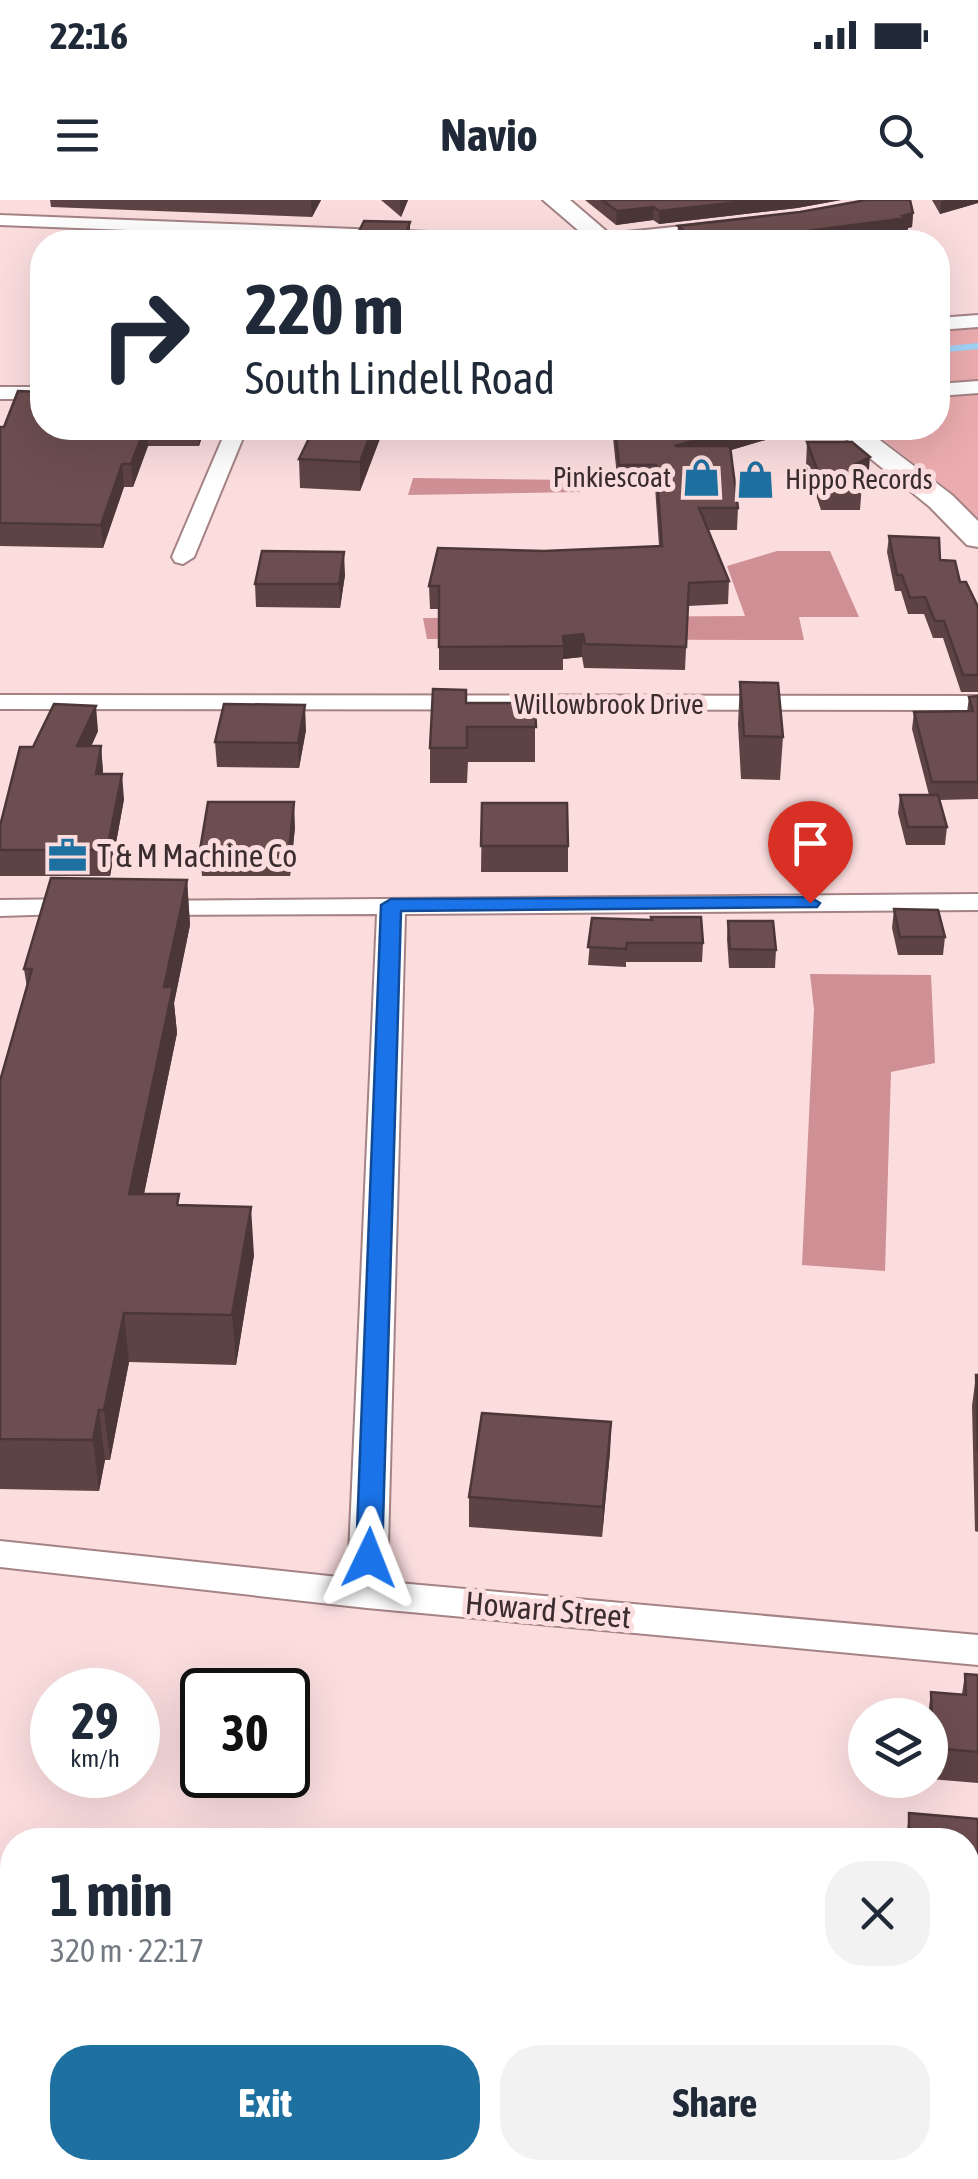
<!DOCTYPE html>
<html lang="en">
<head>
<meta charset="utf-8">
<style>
	body { margin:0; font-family:"Asap Condensed",sans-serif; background:#f2f2f3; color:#1f2937; height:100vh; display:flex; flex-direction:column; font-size:38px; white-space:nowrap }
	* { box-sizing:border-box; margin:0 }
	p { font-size:32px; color:#747a83 }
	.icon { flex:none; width:55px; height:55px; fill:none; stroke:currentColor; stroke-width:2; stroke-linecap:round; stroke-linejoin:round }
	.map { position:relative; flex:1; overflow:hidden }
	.side { position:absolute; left:0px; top:1628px; width:980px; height:352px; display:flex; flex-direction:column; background:#fff; border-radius:40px 40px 0 0; box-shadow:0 10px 40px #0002 }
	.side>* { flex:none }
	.guide { position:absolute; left:30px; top:30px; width:920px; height:210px; border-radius:40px; box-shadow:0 10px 40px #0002; background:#fff; color:#1f2937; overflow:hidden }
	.buttons { position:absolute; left:848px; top:1498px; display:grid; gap:20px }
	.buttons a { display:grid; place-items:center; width:100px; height:100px; border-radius:50%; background:#fff; box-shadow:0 10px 40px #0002; font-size:50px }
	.speed { position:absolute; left:30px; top:1468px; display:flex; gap:20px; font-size:50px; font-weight:700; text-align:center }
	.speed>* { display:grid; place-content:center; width:130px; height:130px; border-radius:50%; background:#fff; box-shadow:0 10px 40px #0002; line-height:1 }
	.speed small { font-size:25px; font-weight:400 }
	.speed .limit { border:5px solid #111; border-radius:15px; background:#fff; color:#111 }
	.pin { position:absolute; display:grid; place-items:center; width:85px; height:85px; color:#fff; margin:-102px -42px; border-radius:50% 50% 50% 0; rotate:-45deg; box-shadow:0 0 10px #0007 }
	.pin .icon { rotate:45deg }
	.me { position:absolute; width:110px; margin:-55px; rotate:2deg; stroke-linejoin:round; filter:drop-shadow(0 0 8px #0008) }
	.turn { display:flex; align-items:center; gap:35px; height:210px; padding:0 50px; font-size:45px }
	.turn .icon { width:130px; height:130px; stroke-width:2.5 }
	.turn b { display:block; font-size:70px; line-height:85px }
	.round { display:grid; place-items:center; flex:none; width:105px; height:105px; border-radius:40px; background:#f2f2f3 }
	.summary { display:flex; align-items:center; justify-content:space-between; height:170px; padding:0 50px }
	h1 { font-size:60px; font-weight:700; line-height:75px }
	.cta { display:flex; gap:20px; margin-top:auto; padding:20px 50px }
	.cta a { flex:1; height:115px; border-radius:40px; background:#1e70a1; color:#fff; font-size:40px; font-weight:700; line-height:115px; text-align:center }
	.cta a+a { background:#f2f2f3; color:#1f2937 }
	.status { display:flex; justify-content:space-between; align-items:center; height:70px; padding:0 50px; background:#fff; direction:ltr }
	.status svg { height:28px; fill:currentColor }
	header { display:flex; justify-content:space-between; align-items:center; height:130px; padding:0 50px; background:#fff; font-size:45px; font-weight:700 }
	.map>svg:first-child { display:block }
	.green { fill:#ebacaf }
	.forest { fill:#ce9094 }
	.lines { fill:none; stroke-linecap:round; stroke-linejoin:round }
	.stream { stroke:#a0d3f8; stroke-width:6 }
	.street-casing { stroke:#a58385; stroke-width:4 }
	.secondary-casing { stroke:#a58385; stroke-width:4 }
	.street { fill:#fff; fill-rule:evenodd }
	.secondary { fill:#fff; fill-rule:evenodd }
	.wall { fill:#5e4345 }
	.shaded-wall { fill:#4c3738 }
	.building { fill:#6d4e50; stroke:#4c3738; stroke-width:2.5 }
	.route { fill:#1a73e8; stroke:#114b97; stroke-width:2.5 }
	.labels { text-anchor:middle; stroke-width:10; stroke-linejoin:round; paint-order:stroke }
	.far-poi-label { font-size:28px; fill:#3b2d2d; stroke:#fbddde; text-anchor:end }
	.far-street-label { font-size:28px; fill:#3b2d2d; stroke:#fbddde }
	.poi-label { font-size:32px; fill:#3b2d2d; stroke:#fbddde; text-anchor:start }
	.street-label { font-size:32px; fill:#3b2d2d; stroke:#fbddde }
</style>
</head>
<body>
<div class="status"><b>22:16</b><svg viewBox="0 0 49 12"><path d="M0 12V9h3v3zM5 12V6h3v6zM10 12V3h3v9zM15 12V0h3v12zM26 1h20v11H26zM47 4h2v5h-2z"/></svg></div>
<header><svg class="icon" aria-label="menu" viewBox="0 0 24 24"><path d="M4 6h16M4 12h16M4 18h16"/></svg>Navio<svg class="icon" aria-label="search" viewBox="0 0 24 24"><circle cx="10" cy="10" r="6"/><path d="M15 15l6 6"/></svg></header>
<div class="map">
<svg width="978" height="1979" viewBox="0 0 978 1979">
	<rect width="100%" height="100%" fill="#fbddde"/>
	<path class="green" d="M978 128V319L951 292 868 228H938V130Z"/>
	<g class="forest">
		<path d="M413 278 578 280 580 292 408 295Z"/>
		<path d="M777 351H830L859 417H799L804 440 427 439 423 418 745 416 727 366Z"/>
		<path d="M810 774 931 775 935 863 891 872 885 1071 802 1065 814 809Z"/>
	</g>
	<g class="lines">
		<path class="stream" d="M938 150 978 146"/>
		<defs>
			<g id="street">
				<path d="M0 15 557 37 566 42H435L0 25Z"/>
				<path d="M722 22 728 23V31L624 42H569L578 37Z"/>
				<path d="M978 115V127L938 130V118Z"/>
				<path d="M978 181V193L938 196V184Z"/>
				<rect x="0" y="187" width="42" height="12"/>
				<path d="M227 228H247L194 357 183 364 175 362 172 357Z"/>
				<path d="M0 495 978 496V510L0 509Z"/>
				<path d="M978 694V710L405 714 387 1382 978 1435V1465L367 1408 0 1367V1341L348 1378 377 714 144 715 134 713 130 707 134 701Z"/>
				<path d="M85 699 95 701 99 707 95 713 0 716V700Z"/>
			</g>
			<g id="secondary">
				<path d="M543 0H570L619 42H592Z"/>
				<path d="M833 228H864L952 295 978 321V347L967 345 930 307Z"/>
			</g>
		</defs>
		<use href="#street" class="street-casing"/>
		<use href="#secondary" class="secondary-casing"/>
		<use href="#street" class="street"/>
		<use href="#secondary" class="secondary"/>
	</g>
	<g class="wall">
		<path d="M50 0H321L312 17 51 7Z"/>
		<path d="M381 0H408L401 17Z"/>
		<path d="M585 0H841L797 8 659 24 653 20 616 25Z"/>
		<path d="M932 0H978V3L940 14Z"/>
		<path d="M800 12 913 13 912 27 908 28 907 32 821 42H681L677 39 678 26Z"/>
		<path d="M0 227 42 228H205L199 246H148L133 287H124L103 348 0 346Z"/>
		<path d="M314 228H384L360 291 300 288 299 259Z"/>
		<path d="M612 228H783L782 235 731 250 738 308 737 330H708L729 381 728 404 688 406 685 470 584 468 582 457 563 459V470H439V409H430L429 386 544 351 659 346 655 286H618Z"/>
		<path d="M807 242 868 281 862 284 860 310H821L806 266Z"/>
		<path d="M889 336 940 360 960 382 978 407V492H961L943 438H933L924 414H908L901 391H895L887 352Z"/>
		<path d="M345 375 340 408 256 407 255 384Z"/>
		<path d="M740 482 783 537 780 580 741 579 738 524Z"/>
		<path d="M978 496V599L940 600 947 627 945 645H906L898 613 900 595H929L912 529 914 512H967L969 497Z"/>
		<path d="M466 503H535V562H468L467 583H430V548Z"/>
		<path d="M306 530 299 568 217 567 215 542Z"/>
		<path d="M98 531 91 546H101L103 574 124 599 110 676H0V626L33 547Z"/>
		<path d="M482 603 568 646V672H481Z"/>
		<path d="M295 627 290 676H202L200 650Z"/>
		<path d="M187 680 190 725 174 803 177 833 144 994 180 1005 254 1055 236 1165 129 1162 110 1260H105L99 1291 0 1289V881L27 788 24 769Z"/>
		<path d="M894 709 945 737 943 755H898L892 728Z"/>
		<path d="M592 718 703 743 702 762H626V767L588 765Z"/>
		<path d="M728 721 776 750 775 768H729L727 739Z"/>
		<path d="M976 1175H978V1332L975 1331 972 1206Z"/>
		<path d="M611 1222 610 1252 602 1337 469 1327V1297Z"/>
		<path d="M965 1474 978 1475V1583L930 1579V1515H928L931 1492 962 1494Z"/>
		<path d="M909 1613 978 1619V1694L968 1693V1640H906Z"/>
		<path d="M968 1849 978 1979H965V1968H968Z"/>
	</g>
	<g class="shaded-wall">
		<path d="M311 0H321L312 17Z"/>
		<path d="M400 0H408L401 17Z"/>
		<path d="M756 0H841L797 8 659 24V11Z"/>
		<path d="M946 0H978V3L940 14 941 1Z"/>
		<path d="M654 7 653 20 616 25 617 11Z"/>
		<path d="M913 13 912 27 908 28 907 32 821 42H737V40Z"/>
		<path d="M410 22V42H403Z"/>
		<path d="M145 228H147L148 246 133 287 131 264Z"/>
		<path d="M198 228H205L199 246Z"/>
		<path d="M373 228H384L360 291V262Z"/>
		<path d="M737 228H783L782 235 674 267 675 246Z"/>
		<path d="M870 257 868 281 861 285 854 265Z"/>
		<path d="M122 264 124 287 103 348 101 325Z"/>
		<path d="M344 352 345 375 340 408 339 384Z"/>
		<path d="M583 434 582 457 563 459V436Z"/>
		<path d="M305 505 306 530 299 568 298 543Z"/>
		<path d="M96 506 98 531 80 572 77 546Z"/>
		<path d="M101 546 103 571 98 600 96 574Z"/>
		<path d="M122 574 124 599 110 676 107 650Z"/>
		<path d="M294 602 295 627 290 676 289 650Z"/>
		<path d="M187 680 190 725 174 803 177 833 134 1042 129 994 164 787Z"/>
		<path d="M251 1007 254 1055 236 1165 232 1115Z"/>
		<path d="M124 1113 129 1162 110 1260 104 1210Z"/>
		<path d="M99 1210 105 1260 99 1291 93 1240Z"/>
		<path d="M611 1222 610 1252 602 1337 603 1307Z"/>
		<path d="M121 1968H128L127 1979H120Z"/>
	</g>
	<g class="building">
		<path d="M602 0H756L659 11 654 7 617 11Z"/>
		<path d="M866 0H910L913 13 903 16 908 18 737 40 740 42H698L678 26 800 12Z"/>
		<path d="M364 21 410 22 403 42H354Z"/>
		<path d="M18 191 42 192V228H145L131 264H122L101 325 0 323V227H4Z"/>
		<path d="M314 228H373L360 262 299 259Z"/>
		<path d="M615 228H737L675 246H730L738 308H699L729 381 689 383 686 447 585 444 583 434 563 436 564 446 439 447V386H429L438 348 544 351 662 346 656 265H619Z"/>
		<path d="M807 242H852L870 257 854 265 862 285 823 286Z"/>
		<path d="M889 336 939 338 940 360 955 361 960 382H966L978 407V475H963L944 421H935L925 397 910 398 902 375H897Z"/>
		<path d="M262 351 344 352 339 384H255Z"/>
		<path d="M740 482 778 483 783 537 744 536Z"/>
		<path d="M433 489 466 490V503H535L536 527H467V548H430Z"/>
		<path d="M978 496V582H932L914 512 973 511 969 497Z"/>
		<path d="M54 504 96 506 77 546H101L96 574H122L107 650H0V626L20 547H33Z"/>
		<path d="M224 504 305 505 298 543 215 542Z"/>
		<path d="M900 595H938L947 627H908Z"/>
		<path d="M208 602H294L289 650H200Z"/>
		<path d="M482 603H567L568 646H481Z"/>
		<path d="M51 678 187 680 164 787H173L129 994H179L177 1005 251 1007 232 1115 124 1113 104 1210H99L93 1240 0 1239V881L32 769H24Z"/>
		<path d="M894 709 938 710 945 737H900Z"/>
		<path d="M651 717H701L703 743H627L626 749 588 747 592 718 652 720Z"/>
		<path d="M728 721H773L776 750 730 749Z"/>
		<path d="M976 1175H978V1252Z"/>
		<path d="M482 1213 611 1222 603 1307 469 1297Z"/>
		<path d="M965 1474 978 1475V1552L933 1548 931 1492 966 1495Z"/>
		<path d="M909 1613 978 1619V1670L968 1669V1640H909Z"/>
		<path d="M0 1688H12V1968H121L120 1979H0Z"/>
		<path d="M968 1849 978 1850V1979H970L968 1914Z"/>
	</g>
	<path class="route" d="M810 697 820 703 817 707 401 711 382 1358 378 1365H360L356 1358 381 705 391 699Z"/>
	<defs>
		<symbol id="shop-bare" viewBox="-9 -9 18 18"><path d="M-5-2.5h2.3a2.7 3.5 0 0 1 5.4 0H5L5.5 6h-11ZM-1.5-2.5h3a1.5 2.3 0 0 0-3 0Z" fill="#1e70a1" stroke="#fbddde" stroke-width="2.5" paint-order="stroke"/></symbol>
		<symbol id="office-bare" viewBox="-9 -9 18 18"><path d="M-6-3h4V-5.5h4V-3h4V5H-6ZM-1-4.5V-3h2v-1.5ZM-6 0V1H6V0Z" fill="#1e70a1" stroke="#fbddde" stroke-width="2.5" paint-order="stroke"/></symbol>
	</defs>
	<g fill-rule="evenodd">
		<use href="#shop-bare" x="674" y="250" width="55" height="55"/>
		<use href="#shop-bare" x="728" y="252" width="55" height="55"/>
		<use href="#office-bare" x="40" y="628" width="55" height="55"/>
	</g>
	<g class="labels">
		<g class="far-poi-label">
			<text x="671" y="287">Pinkiescoat</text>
			<text x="785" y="289" text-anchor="start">Hippo Records</text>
		</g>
		<g class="far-street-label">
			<text x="609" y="514">Willowbrook Drive</text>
		</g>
		<g class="poi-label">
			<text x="97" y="667">T &amp; M Machine Co</text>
		</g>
		<g class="street-label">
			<text transform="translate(548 1410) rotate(5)" y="11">Howard Street</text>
		</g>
	</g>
</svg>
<div class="buttons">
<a><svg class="icon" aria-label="layers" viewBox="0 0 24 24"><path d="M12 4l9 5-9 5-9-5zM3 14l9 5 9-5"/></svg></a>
</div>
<div class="speed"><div>29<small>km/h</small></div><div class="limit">30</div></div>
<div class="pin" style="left:810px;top:703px;background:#d93025"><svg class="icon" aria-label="arrive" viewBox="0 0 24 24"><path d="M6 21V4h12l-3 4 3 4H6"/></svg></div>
<svg class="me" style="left:369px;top:1358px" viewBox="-20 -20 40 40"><path d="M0-17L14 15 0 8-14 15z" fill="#1a73e8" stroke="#fff" stroke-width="4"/></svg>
<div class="guide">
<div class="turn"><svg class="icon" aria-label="right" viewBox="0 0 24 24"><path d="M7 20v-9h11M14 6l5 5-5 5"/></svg><div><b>220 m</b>South Lindell Road</div></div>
</div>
<section class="side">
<div class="summary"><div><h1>1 min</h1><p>320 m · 22:17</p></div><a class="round"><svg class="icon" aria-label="close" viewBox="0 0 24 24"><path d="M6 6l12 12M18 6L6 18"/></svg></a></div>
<div class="cta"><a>Exit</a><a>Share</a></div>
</section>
</div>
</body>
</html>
